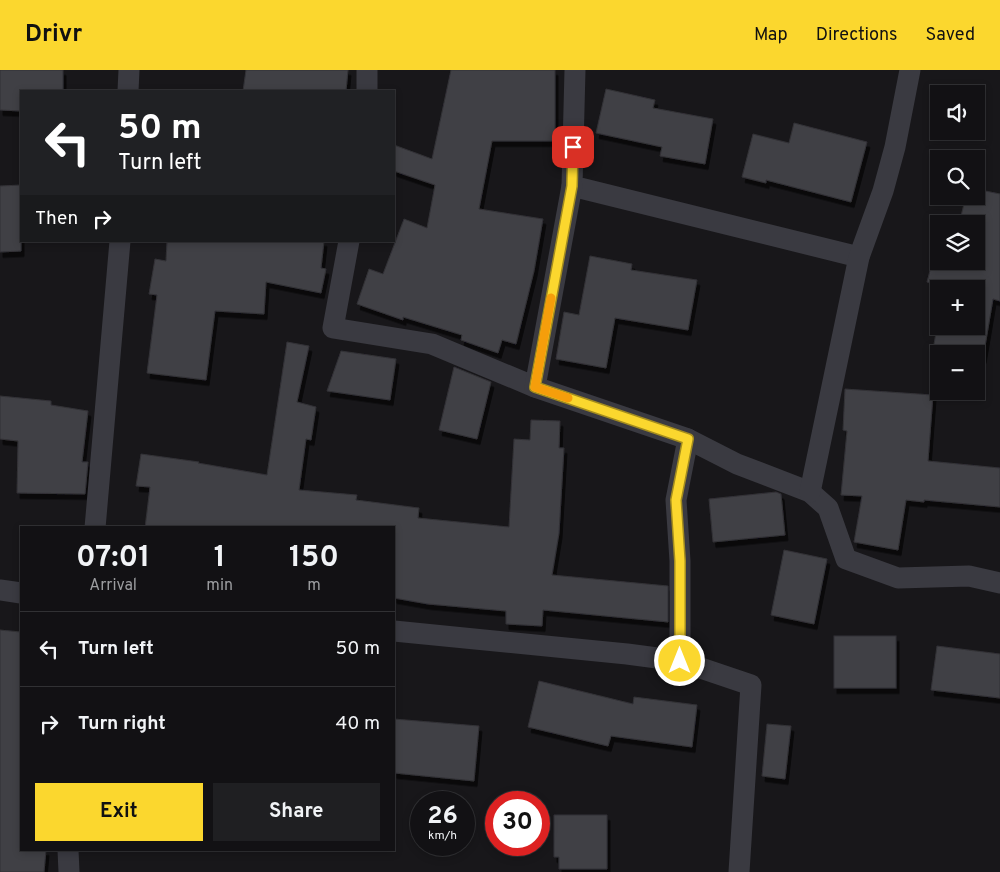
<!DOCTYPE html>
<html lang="en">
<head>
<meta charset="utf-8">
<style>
	body { margin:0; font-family:Overpass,sans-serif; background:#1f1f22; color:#f1f3f6; height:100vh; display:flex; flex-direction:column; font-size:19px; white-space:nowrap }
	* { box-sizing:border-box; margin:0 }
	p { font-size:16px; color:#9c9da0 }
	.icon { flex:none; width:28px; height:28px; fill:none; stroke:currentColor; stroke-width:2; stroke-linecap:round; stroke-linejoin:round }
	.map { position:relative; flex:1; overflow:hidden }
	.side { position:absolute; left:20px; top:456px; width:375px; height:325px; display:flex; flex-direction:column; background:#121114; border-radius:0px; box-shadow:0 2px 8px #0003,0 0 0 1px #313134 }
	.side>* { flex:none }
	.top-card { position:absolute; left:20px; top:20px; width:375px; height:152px; border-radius:0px; box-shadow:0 2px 8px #0003,0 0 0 1px #313134; background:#202124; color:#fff; overflow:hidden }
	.fabs { position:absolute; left:930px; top:15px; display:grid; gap:10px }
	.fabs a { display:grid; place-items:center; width:55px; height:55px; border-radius:0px; background:#121114; box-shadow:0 2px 8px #0003,0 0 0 1px #313134; font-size:25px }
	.speed { position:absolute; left:410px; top:721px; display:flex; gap:10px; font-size:25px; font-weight:700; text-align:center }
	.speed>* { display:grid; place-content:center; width:65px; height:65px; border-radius:50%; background:#121114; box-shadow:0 2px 8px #0003,0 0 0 1px #313134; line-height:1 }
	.speed small { font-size:12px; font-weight:400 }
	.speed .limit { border:8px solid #d22; background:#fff; color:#111 }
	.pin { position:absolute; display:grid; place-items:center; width:42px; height:42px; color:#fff; margin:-21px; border-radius:10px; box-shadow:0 2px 8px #0006 }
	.me { position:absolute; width:55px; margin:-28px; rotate:0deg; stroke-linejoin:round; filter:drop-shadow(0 0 4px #0008) }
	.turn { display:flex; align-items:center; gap:18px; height:105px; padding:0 15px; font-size:22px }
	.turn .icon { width:65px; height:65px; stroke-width:2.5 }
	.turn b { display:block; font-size:35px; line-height:42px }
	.then { display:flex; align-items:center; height:48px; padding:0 15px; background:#0003; gap:10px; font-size:19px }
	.eta { display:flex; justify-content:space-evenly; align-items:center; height:85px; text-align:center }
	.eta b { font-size:30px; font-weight:700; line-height:35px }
	.cta { display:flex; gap:10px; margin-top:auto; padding:10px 15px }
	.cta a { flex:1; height:58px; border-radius:0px; background:#fbd72e; color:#111; font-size:20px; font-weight:700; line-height:58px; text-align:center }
	.cta a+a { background:#1f1f22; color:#f1f3f6 }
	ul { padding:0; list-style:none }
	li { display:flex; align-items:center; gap:15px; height:75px; padding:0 15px; border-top:1px solid #313134 }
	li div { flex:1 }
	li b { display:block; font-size:19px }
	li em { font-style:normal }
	header { display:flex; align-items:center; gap:30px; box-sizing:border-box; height:70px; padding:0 25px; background:#fbd72e; color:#111 }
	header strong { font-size:24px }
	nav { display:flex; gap:28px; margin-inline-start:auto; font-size:18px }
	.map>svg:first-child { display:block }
	.building { fill:#3f3f44; stroke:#323136; filter:url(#shadow) }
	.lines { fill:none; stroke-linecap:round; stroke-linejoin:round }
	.minor { stroke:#3a3a41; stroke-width:21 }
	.route-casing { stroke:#a38c1e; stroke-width:12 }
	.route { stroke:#fbd72e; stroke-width:9 }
	.slow { stroke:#f59e0b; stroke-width:9 }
</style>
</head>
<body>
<header>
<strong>Drivr</strong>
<nav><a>Map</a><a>Directions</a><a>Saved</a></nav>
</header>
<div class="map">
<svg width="1000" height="802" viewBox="0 0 1000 802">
	<defs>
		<filter id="shadow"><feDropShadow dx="3" dy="5.5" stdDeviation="0" flood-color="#0009"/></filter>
	</defs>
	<rect width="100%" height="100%" fill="#18171a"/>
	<g class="building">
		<path d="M0 0H63V21H21V41L0 40Z"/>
		<path d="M246 0H348L346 21H243Z"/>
		<path d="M451 0H555V71H492L479 139 543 149 534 201 516 274 502 270 498 283 461 270 462 265 403 247V250L357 234 369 199 383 204 404 149 427 158 435 115 394 101V75L432 89Z"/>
		<path d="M606 19 655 30 653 38 713 49 705 94 660 86 662 77 596 63Z"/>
		<path d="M794 53 867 72 851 132 766 110V113L742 107 753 64 789 73Z"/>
		<path d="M21 115V181L0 182V116Z"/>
		<path d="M976 119 1000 124V231L993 229 983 288 976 287V284H959L933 280 939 245V256H976V219H943V216L927 212 938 170 939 191H976V154H959L966 126H976Z"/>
		<path d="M167 171H324L321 198 326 199 321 223 266 212 264 244 215 241 206 310 147 303 157 225 149 224 155 189 166 191Z"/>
		<path d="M590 186 632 194 631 200 697 210 688 260 615 248 606 298 556 289 564 242 579 245Z"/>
		<path d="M287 272 309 276 297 332 316 337 311 370 306 369 299 420 357 425 356 430 419 438 418 448 509 457 514 369 530 370 531 350 560 351 559 378H564L559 463 552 505 668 516V552L543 540 542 556 506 554V541L428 534 394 528V458H145L150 417 136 416 141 384 199 392 198 393 267 405Z"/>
		<path d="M341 281 396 289 390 330 327 321Z"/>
		<path d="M454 297 491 312 477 369 439 360Z"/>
		<path d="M845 319 933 325 928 391 1000 398V437L924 430V432L906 430 898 480 854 472 862 426 841 425 847 361 843 360Z"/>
		<path d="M0 326 51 331V335L88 341 82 392H88L85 424 17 423 18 371 0 369Z"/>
		<path d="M776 422 781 424 785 465 713 472 709 429Z"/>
		<path d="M784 480 827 489 814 554 771 545Z"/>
		<path d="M0 560 21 562V780H46L44 802H0Z"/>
		<rect x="834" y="566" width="62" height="52"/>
		<path d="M937 576 1000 584V628L931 620Z"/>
		<path d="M539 611 633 634 634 627 697 635 692 677 611 666 608 676 528 657Z"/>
		<path d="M394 649 479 656 474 711 394 703Z"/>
		<path d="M767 654 791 656 785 709 762 706Z"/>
		<path d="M554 745H607V799H559V787H554Z"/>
	</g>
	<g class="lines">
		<g class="minor">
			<path d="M575 0 572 116 859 187"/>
			<path d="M128 21 129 0"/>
			<path d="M367 21V0"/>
			<path d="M349 171 333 258 432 274 535 317 688 369 737 394 810 422 828 438 846 489 898 508 969 506 1000 513"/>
			<path d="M535 317 572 116"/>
			<path d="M810 422 859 187 883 121 895 77 910 0"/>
			<path d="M95 458 120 171"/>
			<path d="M0 520 21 523"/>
			<path d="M394 561 627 584 680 591 751 615 739 802"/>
			<path d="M680 591V491L676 430 688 369"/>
			<path d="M68 780 69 802"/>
		</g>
	</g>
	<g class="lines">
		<defs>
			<path id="route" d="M573 77 572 116 535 317 688 369 676 430 680 491V591"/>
		</defs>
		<use href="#route" class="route-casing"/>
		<use href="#route" class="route"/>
		<path class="slow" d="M551 228 535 317 568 328"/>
	</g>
</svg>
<div class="fabs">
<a><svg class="icon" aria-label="sound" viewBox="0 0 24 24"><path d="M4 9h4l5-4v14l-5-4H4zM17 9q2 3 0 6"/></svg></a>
<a><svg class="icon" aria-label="search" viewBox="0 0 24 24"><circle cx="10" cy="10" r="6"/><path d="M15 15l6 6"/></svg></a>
<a><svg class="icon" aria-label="layers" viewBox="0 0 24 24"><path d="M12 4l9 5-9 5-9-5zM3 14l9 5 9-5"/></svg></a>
<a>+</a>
<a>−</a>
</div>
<div class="speed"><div>26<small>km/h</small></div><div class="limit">30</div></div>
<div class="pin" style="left:573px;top:77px;background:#d93025"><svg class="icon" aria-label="arrive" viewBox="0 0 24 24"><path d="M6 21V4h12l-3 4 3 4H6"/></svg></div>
<svg class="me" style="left:680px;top:591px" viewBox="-20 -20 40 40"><circle r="17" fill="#fbd72e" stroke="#fff" stroke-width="3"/><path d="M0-11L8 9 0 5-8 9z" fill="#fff"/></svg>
<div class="top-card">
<div class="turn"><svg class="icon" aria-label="left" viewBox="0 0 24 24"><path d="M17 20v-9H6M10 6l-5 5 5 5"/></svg><div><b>50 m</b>Turn left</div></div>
<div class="then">Then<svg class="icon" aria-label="right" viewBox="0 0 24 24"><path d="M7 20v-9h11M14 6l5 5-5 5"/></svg></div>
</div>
<section class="side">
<div class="eta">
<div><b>07:01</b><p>Arrival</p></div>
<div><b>1</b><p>min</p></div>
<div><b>150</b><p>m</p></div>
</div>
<ul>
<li><svg class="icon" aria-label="left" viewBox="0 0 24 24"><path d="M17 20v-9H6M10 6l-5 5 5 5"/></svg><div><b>Turn left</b></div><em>50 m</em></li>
<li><svg class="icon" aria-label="right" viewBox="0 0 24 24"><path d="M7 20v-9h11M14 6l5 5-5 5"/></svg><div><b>Turn right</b></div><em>40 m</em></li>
</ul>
<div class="cta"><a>Exit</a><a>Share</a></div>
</section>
</div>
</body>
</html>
